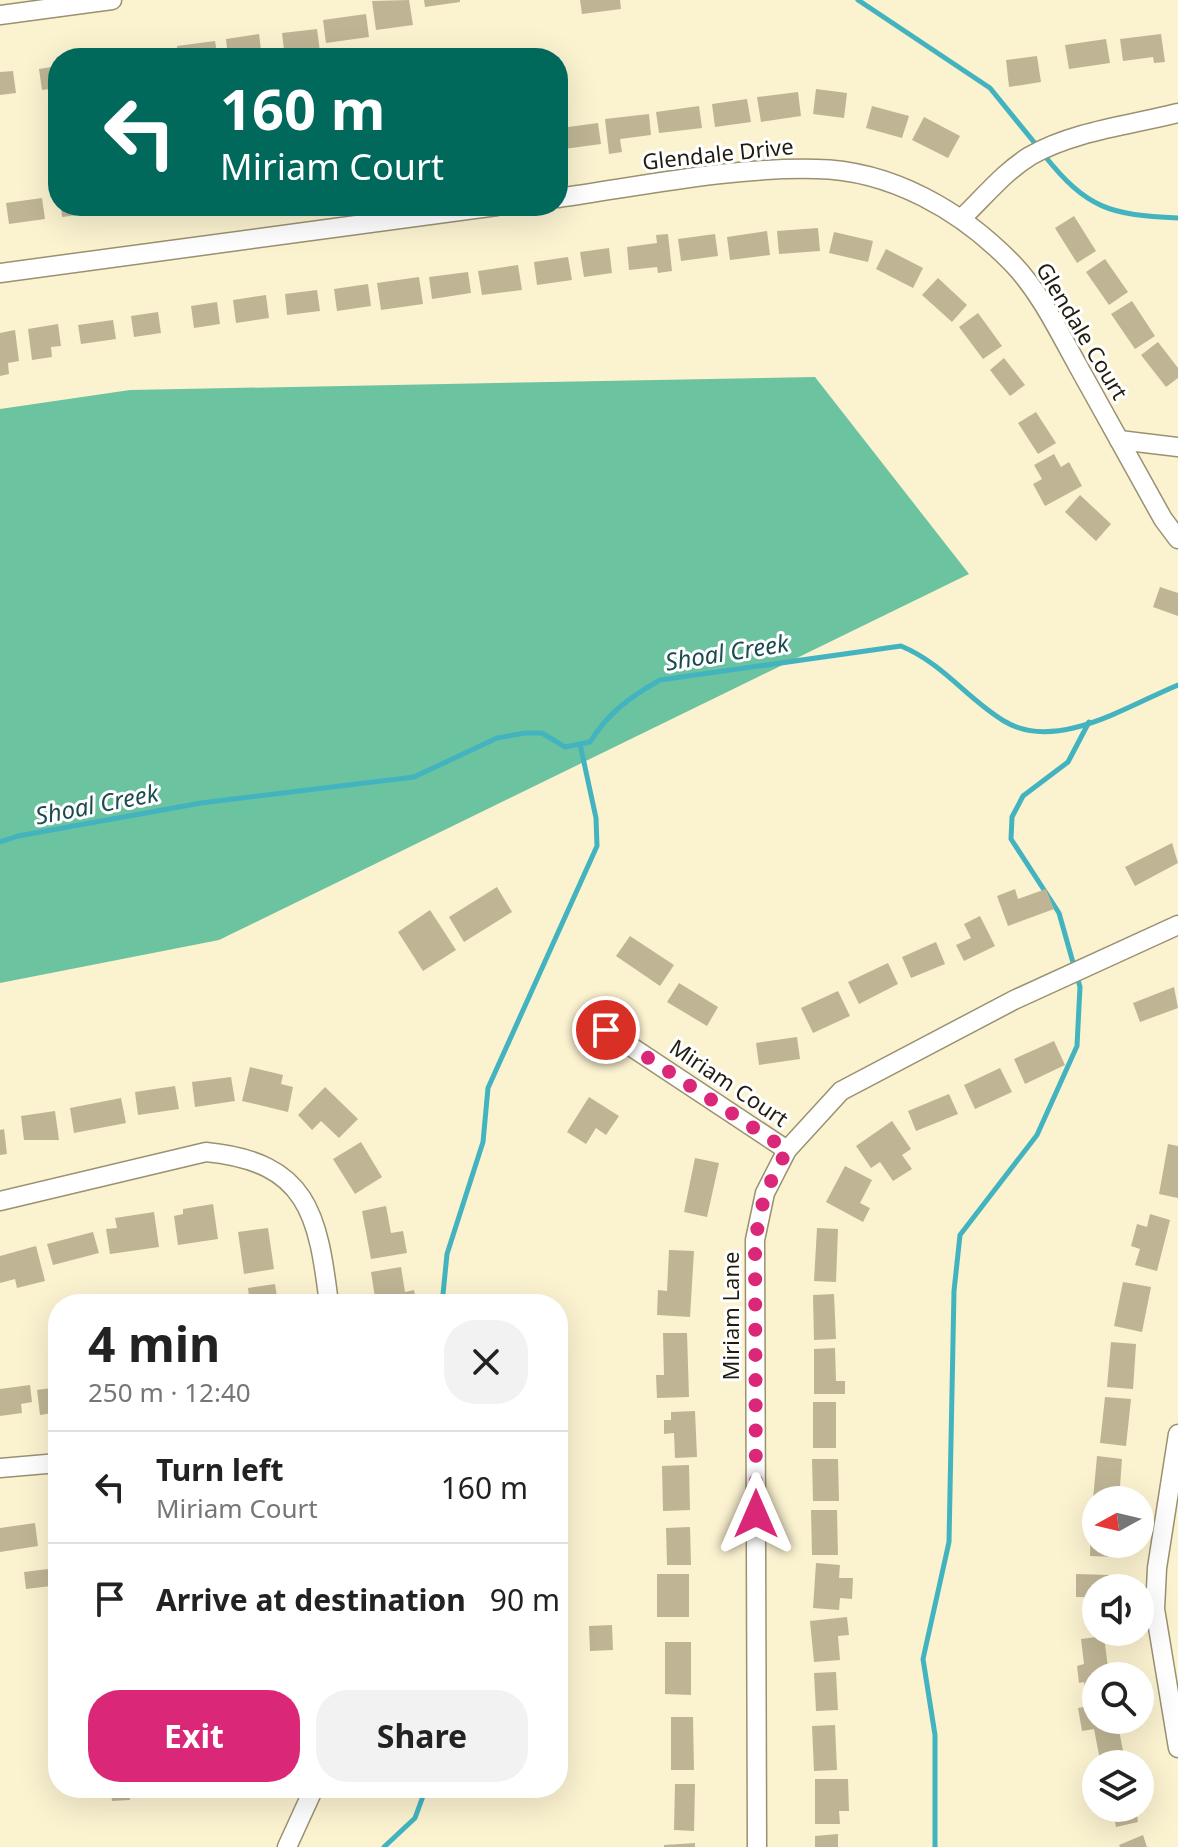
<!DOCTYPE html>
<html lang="en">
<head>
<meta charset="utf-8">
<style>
	body { margin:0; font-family:"Noto Sans",sans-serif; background:#f2f2f2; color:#222; height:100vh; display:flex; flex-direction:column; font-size:30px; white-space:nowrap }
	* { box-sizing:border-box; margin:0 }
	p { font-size:26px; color:#767676 }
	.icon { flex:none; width:44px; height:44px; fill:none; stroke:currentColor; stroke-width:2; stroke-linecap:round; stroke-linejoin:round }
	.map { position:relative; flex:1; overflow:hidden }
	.drawer { position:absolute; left:48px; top:1294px; width:520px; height:504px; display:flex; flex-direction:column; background:#fff; border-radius:32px; box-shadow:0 8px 32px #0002 }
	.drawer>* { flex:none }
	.top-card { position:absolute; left:48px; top:48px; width:520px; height:168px; border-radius:32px; box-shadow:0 8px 32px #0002; background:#00695c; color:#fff; overflow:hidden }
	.needle { width:52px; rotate:262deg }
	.controls { position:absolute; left:1082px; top:1486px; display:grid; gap:16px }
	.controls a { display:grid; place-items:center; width:72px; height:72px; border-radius:50%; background:#fff; box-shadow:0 8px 32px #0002; font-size:40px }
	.pin { position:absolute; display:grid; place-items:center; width:68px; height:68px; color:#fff; margin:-34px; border:4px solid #fff; border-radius:50%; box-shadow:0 2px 8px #0007 }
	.me { position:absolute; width:88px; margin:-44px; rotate:0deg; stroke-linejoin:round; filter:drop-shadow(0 0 6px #0008) }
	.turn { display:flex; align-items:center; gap:28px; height:168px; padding:0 40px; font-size:36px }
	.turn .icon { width:104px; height:104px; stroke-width:2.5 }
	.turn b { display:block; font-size:56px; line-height:68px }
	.round { display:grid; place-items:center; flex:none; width:84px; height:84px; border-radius:32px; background:#f2f2f2 }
	.head { display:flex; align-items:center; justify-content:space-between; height:136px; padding:0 40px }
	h1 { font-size:48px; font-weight:700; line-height:60px }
	.button { display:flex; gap:16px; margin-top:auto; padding:16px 40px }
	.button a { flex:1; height:92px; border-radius:32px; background:#db2777; color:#fff; font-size:32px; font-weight:700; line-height:92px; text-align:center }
	.button a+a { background:#f2f2f2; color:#222 }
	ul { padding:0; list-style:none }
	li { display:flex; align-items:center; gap:24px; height:112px; padding:0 40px; border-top:2px solid #e0e0e0 }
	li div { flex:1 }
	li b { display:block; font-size:30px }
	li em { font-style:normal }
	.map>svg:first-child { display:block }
	.forest { fill:#6cc39f }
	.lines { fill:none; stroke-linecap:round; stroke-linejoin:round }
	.stream { stroke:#43b4bf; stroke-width:5 }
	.building { fill:#bfb595 }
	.minor-casing { stroke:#9a9171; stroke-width:21 }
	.minor { stroke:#fff; stroke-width:18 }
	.route { stroke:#db2777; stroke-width:14; stroke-dasharray:0 25.2 }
	.labels { text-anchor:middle; stroke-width:6; stroke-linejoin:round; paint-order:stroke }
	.street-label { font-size:22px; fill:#201d10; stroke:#fff }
	.water-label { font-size:24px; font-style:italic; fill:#1a4b4f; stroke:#fff }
</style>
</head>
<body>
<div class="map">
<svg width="1178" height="1847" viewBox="0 0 1178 1847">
	<rect width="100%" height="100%" fill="#fbf2d0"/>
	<path class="forest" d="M815 377 969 574 219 940 0 983V409L130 390Z"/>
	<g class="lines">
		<g class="stream">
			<path d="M858 0 990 88 1038 147"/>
			<path d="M1044 155C1087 209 1110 215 1178 218"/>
			<path d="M0 842 18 836 201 803 414 777 497 738 525 733H542L565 747 590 742C608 713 630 697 660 680L901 646C944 664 966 698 1004 721 1056 753 1129 705 1178 685"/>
			<path d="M1074 966 1059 913 1011 839 1012 817 1023 796 1068 762 1089 722"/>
			<path d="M442 1304 447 1254 483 1142 488 1088 597 846 596 818 580 744"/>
			<path d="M384 1847 415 1818 426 1788"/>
			<path d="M935 1847V1735L923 1659 949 1542 954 1291 960 1235 1037 1135 1077 1046 1080 987 1077 976"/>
		</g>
	</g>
	<g class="building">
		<path d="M409 0 413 25 376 30 372 1Z"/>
		<path d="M424 0H460V2L425 7Z"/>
		<path d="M580 0H620L621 9 582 14Z"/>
		<path d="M366 14 369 37 326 43 323 20Z"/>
		<path d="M317 29 320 52 311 53 312 58H285L282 33Z"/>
		<path d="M259 34 262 58H228L226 39Z"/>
		<path d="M1161 34 1165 62 1154 63 1153 57 1123 61 1120 39Z"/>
		<path d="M1106 39 1110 63 1069 69 1065 45Z"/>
		<path d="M215 41 218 58H178L177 46Z"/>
		<path d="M165 50 166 58H126V55Z"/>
		<path d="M1037 56 1041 82 1009 87 1006 60Z"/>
		<path d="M58 66V88L42 90 39 69Z"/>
		<path d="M13 71 16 93 0 95V72Z"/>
		<path d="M816 89 847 93 844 118 813 114Z"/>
		<path d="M798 92 801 116 761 122 757 97Z"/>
		<path d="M747 99 751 122 715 127 712 104Z"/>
		<path d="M699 106 702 128 659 133 656 112Z"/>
		<path d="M872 106 909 116 902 138 866 128Z"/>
		<path d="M649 114 651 135 620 139 622 152 609 154 605 119Z"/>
		<path d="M924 117 960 136 948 158 912 140Z"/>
		<path d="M598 123 601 144 564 149 561 128Z"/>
		<path d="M42 198 45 219 9 224 6 203Z"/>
		<path d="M61 206H99L100 212 62 217Z"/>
		<path d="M107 206H131V208L108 211Z"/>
		<path d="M1074 216 1096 251 1077 263 1055 228Z"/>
		<path d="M818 228 820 251 779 254 777 231Z"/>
		<path d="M767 231 770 255 730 260 727 237Z"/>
		<path d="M834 232 873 241 868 262 829 253Z"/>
		<path d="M668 234 672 271 658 273 657 267 629 270 627 247 657 243 656 235Z"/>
		<path d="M715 234 718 256 681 261 678 239Z"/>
		<path d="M609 248 612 273 584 277 580 252Z"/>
		<path d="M886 249 923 268 913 288 876 269Z"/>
		<path d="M568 257 572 280 537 285 534 262Z"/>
		<path d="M1105 259 1128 292 1109 305 1086 272Z"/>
		<path d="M518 265 522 290 482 295 478 271Z"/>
		<path d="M468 272 471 293 432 299 429 277Z"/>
		<path d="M419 277 423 304 381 310 377 283Z"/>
		<path d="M938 278 967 305 952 322 922 295Z"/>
		<path d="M368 284 371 306 337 311 334 289Z"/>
		<path d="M317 290 320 311 287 315 285 294Z"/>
		<path d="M266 295 269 318 236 323 233 300Z"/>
		<path d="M1132 301 1155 336 1135 349 1111 314Z"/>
		<path d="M217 302 220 324 194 328 191 306Z"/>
		<path d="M158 312 161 333 134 337 131 316Z"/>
		<path d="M978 313 1002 346 983 359 959 327Z"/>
		<path d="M113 320 116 339 81 344 78 325Z"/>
		<path d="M58 324 61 346 51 347 52 357 32 360 28 329Z"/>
		<path d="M15 330 19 361 8 363 9 374 0 376V333Z"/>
		<path d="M1158 342 1178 368V378L1166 387 1141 355Z"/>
		<path d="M1004 358 1025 385 1010 396 990 370Z"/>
		<path d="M1036 412 1056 443 1038 454 1018 423Z"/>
		<path d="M1054 454 1061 467 1069 462 1082 486 1045 506 1033 484 1042 479 1034 465Z"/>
		<path d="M1080 495 1111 524 1096 541 1065 512Z"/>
		<path d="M1160 587 1178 593V616L1153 607Z"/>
		<path d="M1172 843 1178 863 1135 886 1125 867Z"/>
		<path d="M497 887 512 912 464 942 449 917Z"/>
		<path d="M1015 889 1018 899 1046 889 1054 909 1008 926 997 896Z"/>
		<path d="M430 910 456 950 423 971 398 932Z"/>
		<path d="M980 916 995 946 964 961 956 945 971 938 964 924Z"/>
		<path d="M630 936 674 965 660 986 616 956Z"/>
		<path d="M936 942 945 964 911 978 902 957Z"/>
		<path d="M888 963 898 984 859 1004 848 982Z"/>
		<path d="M679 983 718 1007 707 1026 667 1002Z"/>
		<path d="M1174 987 1178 1008 1140 1022 1133 1003Z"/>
		<path d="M838 991 850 1016 813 1033 801 1008Z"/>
		<path d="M797 1037 800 1059 759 1065 756 1043Z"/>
		<path d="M1054 1041 1065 1065 1025 1084 1014 1059Z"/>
		<path d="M250 1067 283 1075 281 1084 293 1087 288 1112 242 1101Z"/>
		<path d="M1000 1068 1012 1092 975 1109 964 1085Z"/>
		<path d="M231 1077 235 1101 195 1107 192 1082Z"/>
		<path d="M175 1086 179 1109 138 1115 135 1092Z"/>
		<path d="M325 1087 358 1119 339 1138 321 1121 312 1130 298 1115Z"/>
		<path d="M949 1094 958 1114 916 1131 908 1111Z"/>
		<path d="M589 1097 619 1116 606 1135 596 1128 586 1144 567 1132Z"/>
		<path d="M121 1098 126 1123 74 1133 70 1108Z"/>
		<path d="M55 1111 59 1140H24L21 1116Z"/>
		<path d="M892 1121 911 1149 902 1155 912 1169 893 1181 880 1162 871 1168 856 1146Z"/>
		<path d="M4 1129 7 1154 0 1155V1130Z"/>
		<path d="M361 1142 382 1177 355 1194 333 1159Z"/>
		<path d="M1168 1144 1178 1146V1198L1159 1194Z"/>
		<path d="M695 1158 719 1163 707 1217 684 1212Z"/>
		<path d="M845 1166 872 1180 860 1203 870 1208 863 1222 826 1202Z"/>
		<path d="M213 1204 218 1239 178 1245 174 1216 183 1214V1209Z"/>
		<path d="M386 1206 391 1233 403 1231 407 1253 371 1259 362 1211Z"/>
		<path d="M154 1212 159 1247 110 1254 106 1229 117 1228 115 1218Z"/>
		<path d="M1150 1214 1170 1220 1157 1271 1135 1265 1140 1249 1131 1246 1137 1224 1147 1227Z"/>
		<path d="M268 1228 274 1269 244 1274 238 1232Z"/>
		<path d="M817 1228 838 1229 836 1282 814 1281Z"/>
		<path d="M93 1232 99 1253 53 1265 47 1244Z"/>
		<path d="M36 1246 45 1281 17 1288 15 1279 0 1283V1256Z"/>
		<path d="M669 1250 694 1251 690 1317 657 1315 658 1290 667 1291Z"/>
		<path d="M401 1267 405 1292 414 1290 417 1304H376L371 1272Z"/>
		<path d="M1123 1282 1151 1287 1142 1332 1114 1326Z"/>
		<path d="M275 1284 278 1304H250L248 1288Z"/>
		<path d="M834 1294 836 1339 814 1340 813 1295Z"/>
		<path d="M663 1333H687L689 1397 657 1398 656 1375H664Z"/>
		<path d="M1111 1342 1136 1344 1133 1389 1107 1387Z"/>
		<path d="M835 1348 836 1381H845V1394H814V1349Z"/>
		<path d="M30 1385 32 1402 21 1404 22 1413 0 1416V1389Z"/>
		<path d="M58 1387V1412L40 1415 37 1390Z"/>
		<path d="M1105 1397 1131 1399 1126 1446 1100 1443Z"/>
		<rect x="813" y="1402" width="23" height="46"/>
		<path d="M695 1411 697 1457 675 1458 674 1433 664 1434V1420H671V1412Z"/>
		<path d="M1097 1456 1122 1459 1119 1500 1093 1499Z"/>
		<path d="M812 1459H838L839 1501H813Z"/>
		<path d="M689 1465 690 1510 663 1511 662 1466Z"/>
		<path d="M811 1510H837L838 1555H812Z"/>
		<path d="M1091 1512H1096V1544H1115V1557L1090 1556Z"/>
		<path d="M35 1523 38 1546 0 1552V1528Z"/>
		<path d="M53 1524H58V1551L56 1552Z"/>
		<path d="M690 1527 691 1565H667L666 1528Z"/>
		<path d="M816 1563 840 1565 839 1578H853L852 1599 840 1598 839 1610 813 1608Z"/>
		<path d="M48 1569 51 1586 26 1589 24 1572Z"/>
		<rect x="657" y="1574" width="32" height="43"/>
		<path d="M1076 1574 1109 1575V1588H1096V1621L1084 1620V1597H1076Z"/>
		<path d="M847 1617 849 1635 838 1636 840 1660 814 1662 810 1621Z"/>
		<path d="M612 1625 613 1650 590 1651 589 1626Z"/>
		<path d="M1104 1636 1109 1676H1096V1692L1085 1694 1084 1682 1079 1683 1077 1666 1084 1664 1081 1639Z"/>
		<path d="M665 1642H691V1695L665 1694Z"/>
		<path d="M836 1672 838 1710 816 1711 814 1673Z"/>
		<path d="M1096 1705V1720H1117L1124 1756 1100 1760 1094 1729 1082 1731 1078 1708Z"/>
		<path d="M671 1717H693L694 1770H671Z"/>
		<path d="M835 1725 837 1770 814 1771 812 1726Z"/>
		<path d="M815 1779H848L849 1811H839L840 1824H815Z"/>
		<path d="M675 1784H695L694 1831 674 1830Z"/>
		<path d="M73 1788H94V1790L73 1792Z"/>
		<path d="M111 1788H129L130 1800 112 1801Z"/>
		<path d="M1112 1808H1136L1138 1822 1116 1827Z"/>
		<path d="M838 1834V1847H815V1836Z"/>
		<path d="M1143 1835 1147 1847H1120L1119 1845Z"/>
		<path d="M695 1843V1847H664V1845Z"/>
	</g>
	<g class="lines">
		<defs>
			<g id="minor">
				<path d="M0 15 112 0"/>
				<path d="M558 198C643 186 730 167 816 169 891 170 962 211 1013 264 1040 292 1059 332 1078 366 1106 417 1135 468 1163 519L1178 539"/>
				<path d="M962 218C984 197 1004 172 1030 156 1073 131 1131 125 1178 113"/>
				<path d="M0 273 497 206"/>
				<path d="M1119 440 1178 447"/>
				<path d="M606 1030 787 1150"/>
				<path d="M0 1201 206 1152C308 1162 318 1214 329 1304"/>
				<path d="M1178 1434 1157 1568 1155 1609 1178 1748"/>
				<path d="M0 1468 58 1463"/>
				<path d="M287 1847 314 1788"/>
				<path d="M757 1847 755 1240 765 1193 787 1150 841 1091 1014 1000 1178 925"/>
			</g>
		</defs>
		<use href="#minor" class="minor-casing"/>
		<use href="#minor" class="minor"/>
	</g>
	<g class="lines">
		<path class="route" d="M606 1030 787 1150 765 1193 755 1240 756 1514"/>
	</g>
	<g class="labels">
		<g class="street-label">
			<text transform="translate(718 154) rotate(-6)" y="8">Glendale Drive</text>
			<text transform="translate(1082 331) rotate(59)" y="8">Glendale Court</text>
			<text transform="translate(729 1083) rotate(34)" y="8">Miriam Court</text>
			<text transform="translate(731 1316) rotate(-90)" y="8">Miriam Lane</text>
		</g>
		<g class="water-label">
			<text transform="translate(727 653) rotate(-9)" y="8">Shoal Creek</text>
			<text transform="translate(97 805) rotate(-11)" y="8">Shoal Creek</text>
		</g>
	</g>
</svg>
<div class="controls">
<a><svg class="needle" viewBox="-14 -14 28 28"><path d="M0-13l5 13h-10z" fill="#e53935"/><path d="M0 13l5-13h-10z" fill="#767676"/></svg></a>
<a><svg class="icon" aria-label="sound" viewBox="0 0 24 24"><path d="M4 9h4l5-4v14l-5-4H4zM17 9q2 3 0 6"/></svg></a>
<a><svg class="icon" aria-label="search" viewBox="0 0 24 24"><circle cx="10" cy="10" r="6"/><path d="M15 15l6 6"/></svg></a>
<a><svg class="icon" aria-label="layers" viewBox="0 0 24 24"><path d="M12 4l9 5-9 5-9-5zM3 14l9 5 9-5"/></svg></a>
</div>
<div class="pin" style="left:606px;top:1030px;background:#d93025"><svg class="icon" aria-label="arrive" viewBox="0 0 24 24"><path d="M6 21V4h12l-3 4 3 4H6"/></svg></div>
<svg class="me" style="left:756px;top:1514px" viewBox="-20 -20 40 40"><path d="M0-17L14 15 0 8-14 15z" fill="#db2777" stroke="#fff" stroke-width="4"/></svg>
<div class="top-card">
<div class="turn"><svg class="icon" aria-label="left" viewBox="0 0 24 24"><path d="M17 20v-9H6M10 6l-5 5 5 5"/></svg><div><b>160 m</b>Miriam Court</div></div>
</div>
<section class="drawer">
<div class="head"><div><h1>4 min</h1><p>250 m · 12:40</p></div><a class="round"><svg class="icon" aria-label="close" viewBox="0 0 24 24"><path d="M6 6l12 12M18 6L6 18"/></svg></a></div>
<ul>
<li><svg class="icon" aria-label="left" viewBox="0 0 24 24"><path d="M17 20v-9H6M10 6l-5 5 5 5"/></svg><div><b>Turn left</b><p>Miriam Court</p></div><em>160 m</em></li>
<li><svg class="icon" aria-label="arrive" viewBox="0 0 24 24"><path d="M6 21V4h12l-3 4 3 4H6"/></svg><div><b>Arrive at destination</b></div><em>90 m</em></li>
</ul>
<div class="button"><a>Exit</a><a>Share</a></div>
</section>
</div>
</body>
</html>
